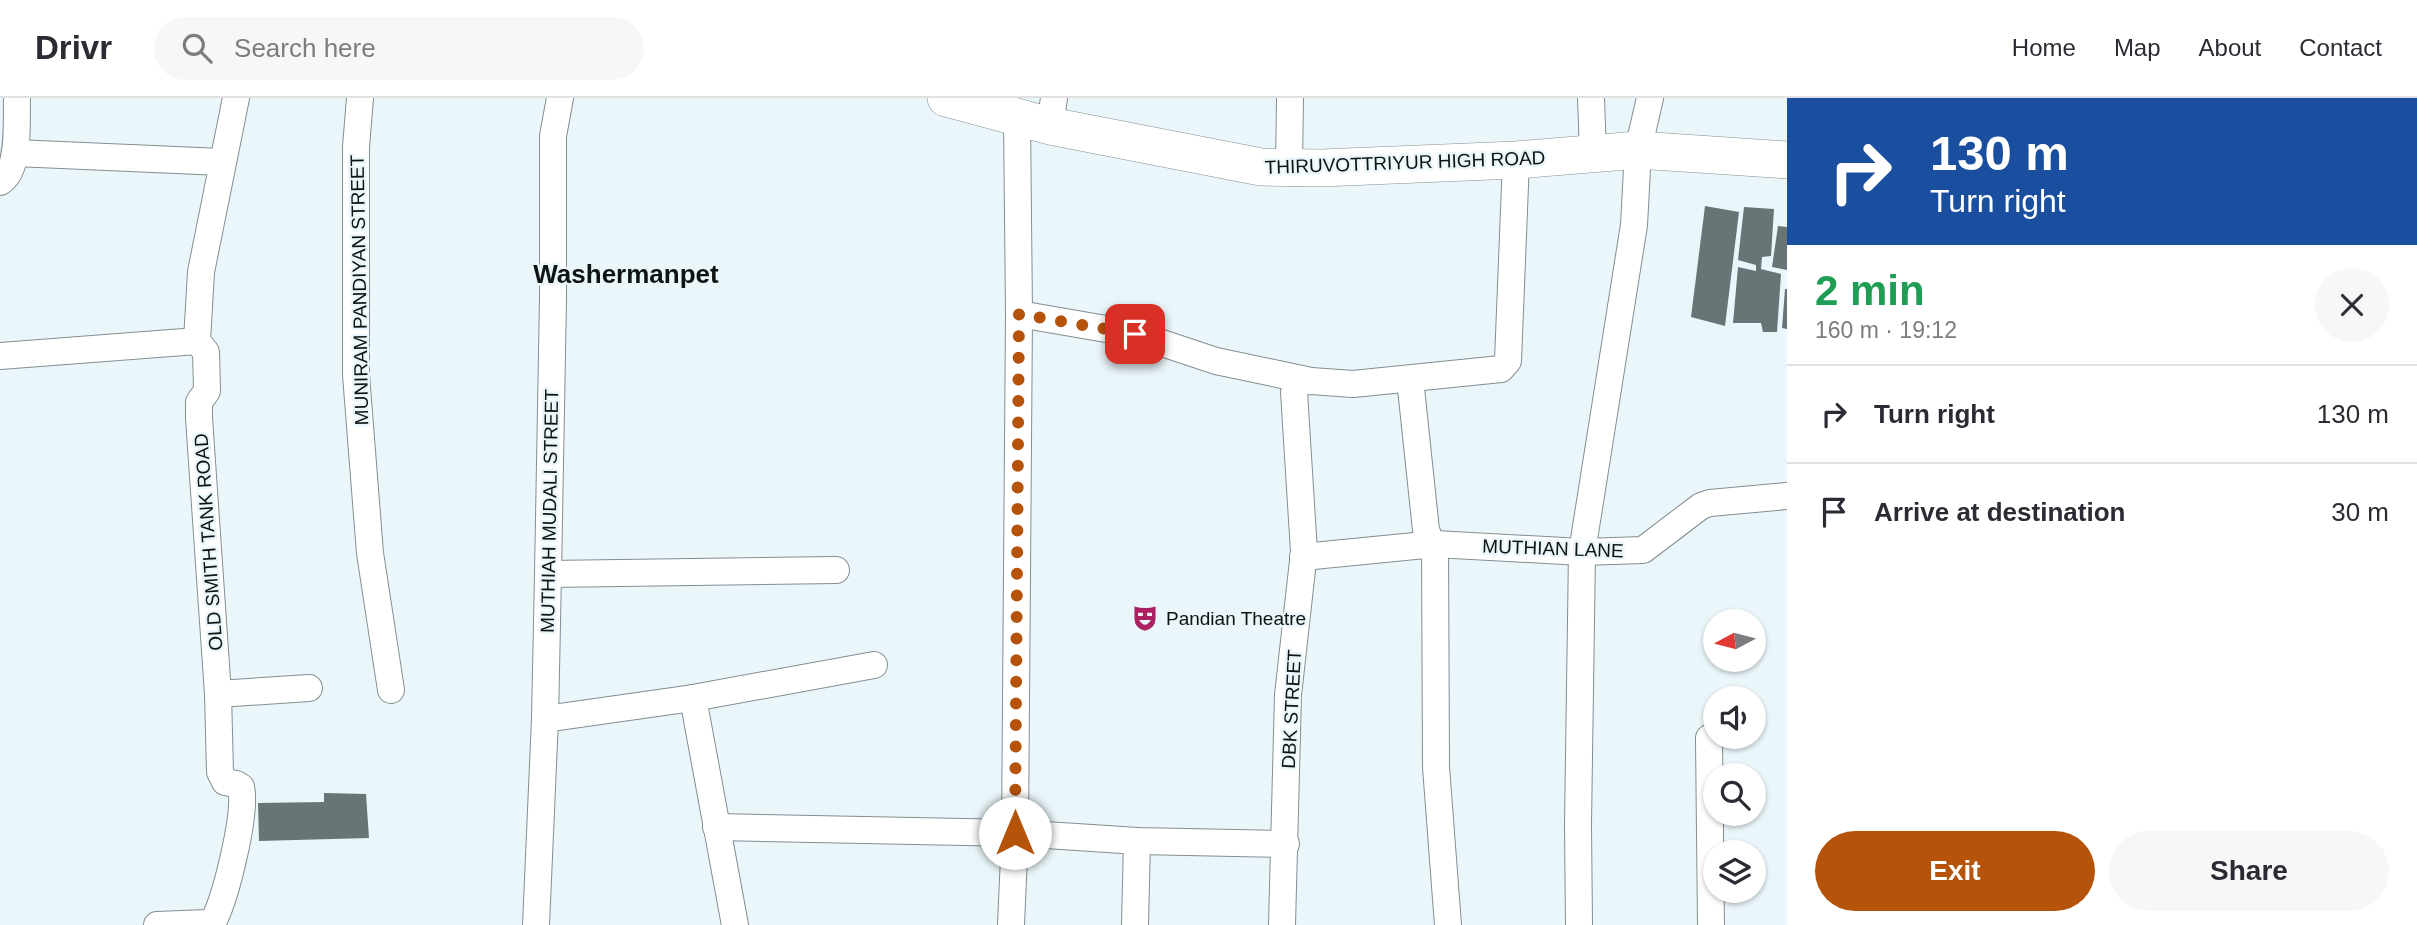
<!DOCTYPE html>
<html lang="en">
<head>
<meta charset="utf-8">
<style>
	body { margin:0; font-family:Arial,sans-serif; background:#f7f7f7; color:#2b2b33; height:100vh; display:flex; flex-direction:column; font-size:26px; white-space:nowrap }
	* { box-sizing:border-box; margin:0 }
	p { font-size:23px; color:#7c7c81 }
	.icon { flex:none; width:38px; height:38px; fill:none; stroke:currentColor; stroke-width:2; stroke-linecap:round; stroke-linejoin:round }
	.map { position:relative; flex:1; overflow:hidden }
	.panel { display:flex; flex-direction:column; background:#fff; width:630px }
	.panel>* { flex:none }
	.banner { background:#1a4fa0; color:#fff; overflow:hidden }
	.needle { width:46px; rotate:263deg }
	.buttons { position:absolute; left:1703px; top:511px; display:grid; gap:14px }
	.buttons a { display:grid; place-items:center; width:63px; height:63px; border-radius:50%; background:#fff; box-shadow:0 2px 5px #0004; font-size:35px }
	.pin { position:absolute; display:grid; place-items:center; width:60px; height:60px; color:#fff; margin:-30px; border-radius:14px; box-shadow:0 4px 10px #0006 }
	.me { position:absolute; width:77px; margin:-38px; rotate:0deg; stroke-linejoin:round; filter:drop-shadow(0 0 5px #0008) }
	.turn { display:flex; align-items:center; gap:24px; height:147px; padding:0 28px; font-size:32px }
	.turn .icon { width:91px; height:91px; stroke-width:2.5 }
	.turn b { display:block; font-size:49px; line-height:60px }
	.round { display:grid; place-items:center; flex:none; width:74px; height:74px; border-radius:37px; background:#f7f7f7 }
	.head { display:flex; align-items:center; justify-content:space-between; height:119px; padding:0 28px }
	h1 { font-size:42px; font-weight:600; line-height:52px; color:#1e9e55 }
	.action { display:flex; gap:14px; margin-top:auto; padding:14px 28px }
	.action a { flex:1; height:80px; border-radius:42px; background:#b45309; color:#fff; font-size:28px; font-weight:600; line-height:80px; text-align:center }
	.action a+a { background:#f7f7f7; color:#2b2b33 }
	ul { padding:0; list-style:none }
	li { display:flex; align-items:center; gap:21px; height:98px; padding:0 28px; border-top:2px solid #e1e1e2 }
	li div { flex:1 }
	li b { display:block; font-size:26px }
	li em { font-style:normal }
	header { display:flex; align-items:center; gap:42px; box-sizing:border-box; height:98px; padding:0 35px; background:#fff; border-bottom:2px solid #e1e1e2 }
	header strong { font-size:33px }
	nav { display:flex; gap:38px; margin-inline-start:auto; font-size:24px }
	.search { width:490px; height:63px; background:#f7f7f7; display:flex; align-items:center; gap:18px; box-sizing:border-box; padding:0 24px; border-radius:38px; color:#7c7c81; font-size:26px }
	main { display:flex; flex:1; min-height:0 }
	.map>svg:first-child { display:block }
	.building { fill:#697476 }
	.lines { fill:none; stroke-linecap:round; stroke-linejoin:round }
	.minor-casing { stroke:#838e91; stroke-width:28 }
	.secondary-casing { stroke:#838e91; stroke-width:38 }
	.minor { stroke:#fff; stroke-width:26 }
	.secondary { stroke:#fff; stroke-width:37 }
	.route { stroke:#b45309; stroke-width:12; stroke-dasharray:0 21.6 }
	.labels { text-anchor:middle; stroke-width:5; stroke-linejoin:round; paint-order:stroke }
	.street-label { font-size:19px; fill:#0f1314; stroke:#eaf6fa }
	.poi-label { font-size:19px; fill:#0f1314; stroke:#eaf6fa; text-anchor:start }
	.district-label { font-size:26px; font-weight:bold; fill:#0f1314; stroke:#eaf6fa }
</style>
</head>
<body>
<header>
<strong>Drivr</strong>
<div class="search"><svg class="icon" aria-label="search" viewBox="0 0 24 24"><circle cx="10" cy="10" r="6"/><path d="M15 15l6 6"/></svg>Search here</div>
<nav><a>Home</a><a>Map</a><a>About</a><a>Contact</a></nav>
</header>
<main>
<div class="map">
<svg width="1787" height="827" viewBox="0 0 1787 827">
	<rect width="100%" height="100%" fill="#eaf6fa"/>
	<g class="building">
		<path d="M1705 108 1739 114 1725 228 1691 219Z"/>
		<path d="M1744 109 1774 111 1771 158 1762 159 1761 171 1781 176 1777 234H1763L1761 225H1733L1738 169 1756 173V167L1738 162Z"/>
		<path d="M1778 128 1787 129V172L1772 169Z"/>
		<path d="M1785 191H1787V231L1782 230Z"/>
		<path d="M324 695 366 696 369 740 259 743 258 705 324 704Z"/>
	</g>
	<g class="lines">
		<defs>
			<g id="minor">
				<path d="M360 0 356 49V277L370 455 391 592"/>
				<path d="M1591 0 1593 57"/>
				<path d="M1050 28 1054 0"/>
				<path d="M15 55 222 64"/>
				<path d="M1289 70 1290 0"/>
				<path d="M0 84C21 72 16 22 17 0"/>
				<path d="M1019 216 1135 236 1216 263 1311 283 1353 286 1501 271 1508 263 1516 62"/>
				<path d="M0 258 197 243"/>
				<path d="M1410 281 1426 432 1430 442 1435 446 1436 669 1448 827"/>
				<path d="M1303 459 1435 446 1582 454 1643 452 1701 408 1710 405 1787 398"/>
				<path d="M548 476 836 472"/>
				<path d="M218 596 309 590"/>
				<path d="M693 600 735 827"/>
				<path d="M545 621 693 600 874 567"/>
				<path d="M1709 640 1711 827"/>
				<path d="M716 729 1015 735 1137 743 1286 746"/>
				<path d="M157 827 207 825 214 822C226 798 247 715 241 689L236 686 225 684 220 674 218 596 199 320V304L207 293 206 254 197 243 201 174 236 0"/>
				<path d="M536 827 545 621 548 476 553 200V38L560 0"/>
				<path d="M1011 827 1015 735 1019 216 1017 20"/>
				<path d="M1135 827 1137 743"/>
				<path d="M1282 827 1288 597 1304 454 1294 294 1299 284 1311 283"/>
				<path d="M1579 827 1578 727 1582 454 1634 127 1638 52 1650 0"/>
			</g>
			<path id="secondary" d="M946 0 1050 28 1261 69 1321 70 1516 62 1638 52 1787 62"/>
		</defs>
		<use href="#minor" class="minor-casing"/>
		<use href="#secondary" class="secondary-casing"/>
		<use href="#minor" class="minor"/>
		<use href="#secondary" class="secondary"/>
	</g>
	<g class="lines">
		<path class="route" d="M1015 735 1019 216 1135 236"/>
	</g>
	<defs>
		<symbol id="theatre-bare" viewBox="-9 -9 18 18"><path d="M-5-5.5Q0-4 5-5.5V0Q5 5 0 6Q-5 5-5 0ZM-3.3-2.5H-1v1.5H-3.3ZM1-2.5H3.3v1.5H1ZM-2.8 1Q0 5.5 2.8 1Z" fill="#ac2161" stroke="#eaf6fa" stroke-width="2.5" paint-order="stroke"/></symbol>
	</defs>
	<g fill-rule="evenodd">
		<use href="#theatre-bare" x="1126" y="501" width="38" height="38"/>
	</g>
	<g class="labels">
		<g class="street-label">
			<text transform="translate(1405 64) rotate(-2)" y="7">THIRUVOTTRIYUR HIGH ROAD</text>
			<text transform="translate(359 192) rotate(-91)" y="7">MUNIRAM PANDIYAN STREET</text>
			<text transform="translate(549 413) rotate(-89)" y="7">MUTHIAH MUDALI STREET</text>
			<text transform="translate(208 444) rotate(-94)" y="7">OLD SMITH TANK ROAD</text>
			<text transform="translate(1553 450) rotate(2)" y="7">MUTHIAN LANE</text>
			<text transform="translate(1291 611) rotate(-87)" y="7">DBK STREET</text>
		</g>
		<g class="poi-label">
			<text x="1166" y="527">Pandian Theatre</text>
		</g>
		<g class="district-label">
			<text x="626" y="185">Washermanpet</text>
		</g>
	</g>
</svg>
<div class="buttons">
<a><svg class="needle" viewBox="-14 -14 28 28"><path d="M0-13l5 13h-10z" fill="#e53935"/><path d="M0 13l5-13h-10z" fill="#7c7c81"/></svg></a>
<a><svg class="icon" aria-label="sound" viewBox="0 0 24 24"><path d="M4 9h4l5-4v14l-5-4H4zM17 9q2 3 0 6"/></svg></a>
<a><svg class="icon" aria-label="search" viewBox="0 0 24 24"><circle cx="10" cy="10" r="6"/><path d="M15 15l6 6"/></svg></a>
<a><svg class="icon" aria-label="layers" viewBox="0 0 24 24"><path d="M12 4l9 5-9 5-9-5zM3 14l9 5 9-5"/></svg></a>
</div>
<div class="pin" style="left:1135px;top:236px;background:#d93025"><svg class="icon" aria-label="arrive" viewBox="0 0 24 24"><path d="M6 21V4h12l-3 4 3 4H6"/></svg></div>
<svg class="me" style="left:1015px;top:735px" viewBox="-20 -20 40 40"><circle r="19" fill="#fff"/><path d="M0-13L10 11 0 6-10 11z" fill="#b45309"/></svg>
</div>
<section class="panel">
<div class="banner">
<div class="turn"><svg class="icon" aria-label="right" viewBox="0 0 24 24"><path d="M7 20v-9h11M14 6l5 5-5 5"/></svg><div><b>130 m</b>Turn right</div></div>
</div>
<div class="head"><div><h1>2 min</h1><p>160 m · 19:12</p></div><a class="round"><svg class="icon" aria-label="close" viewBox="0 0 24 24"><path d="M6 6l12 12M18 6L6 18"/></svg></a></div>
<ul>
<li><svg class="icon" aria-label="right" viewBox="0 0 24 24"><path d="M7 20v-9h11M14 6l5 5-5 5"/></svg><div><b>Turn right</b></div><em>130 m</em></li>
<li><svg class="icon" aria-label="arrive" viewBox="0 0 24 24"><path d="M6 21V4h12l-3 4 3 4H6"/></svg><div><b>Arrive at destination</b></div><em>30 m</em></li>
</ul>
<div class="action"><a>Exit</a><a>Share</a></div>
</section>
</main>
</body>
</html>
